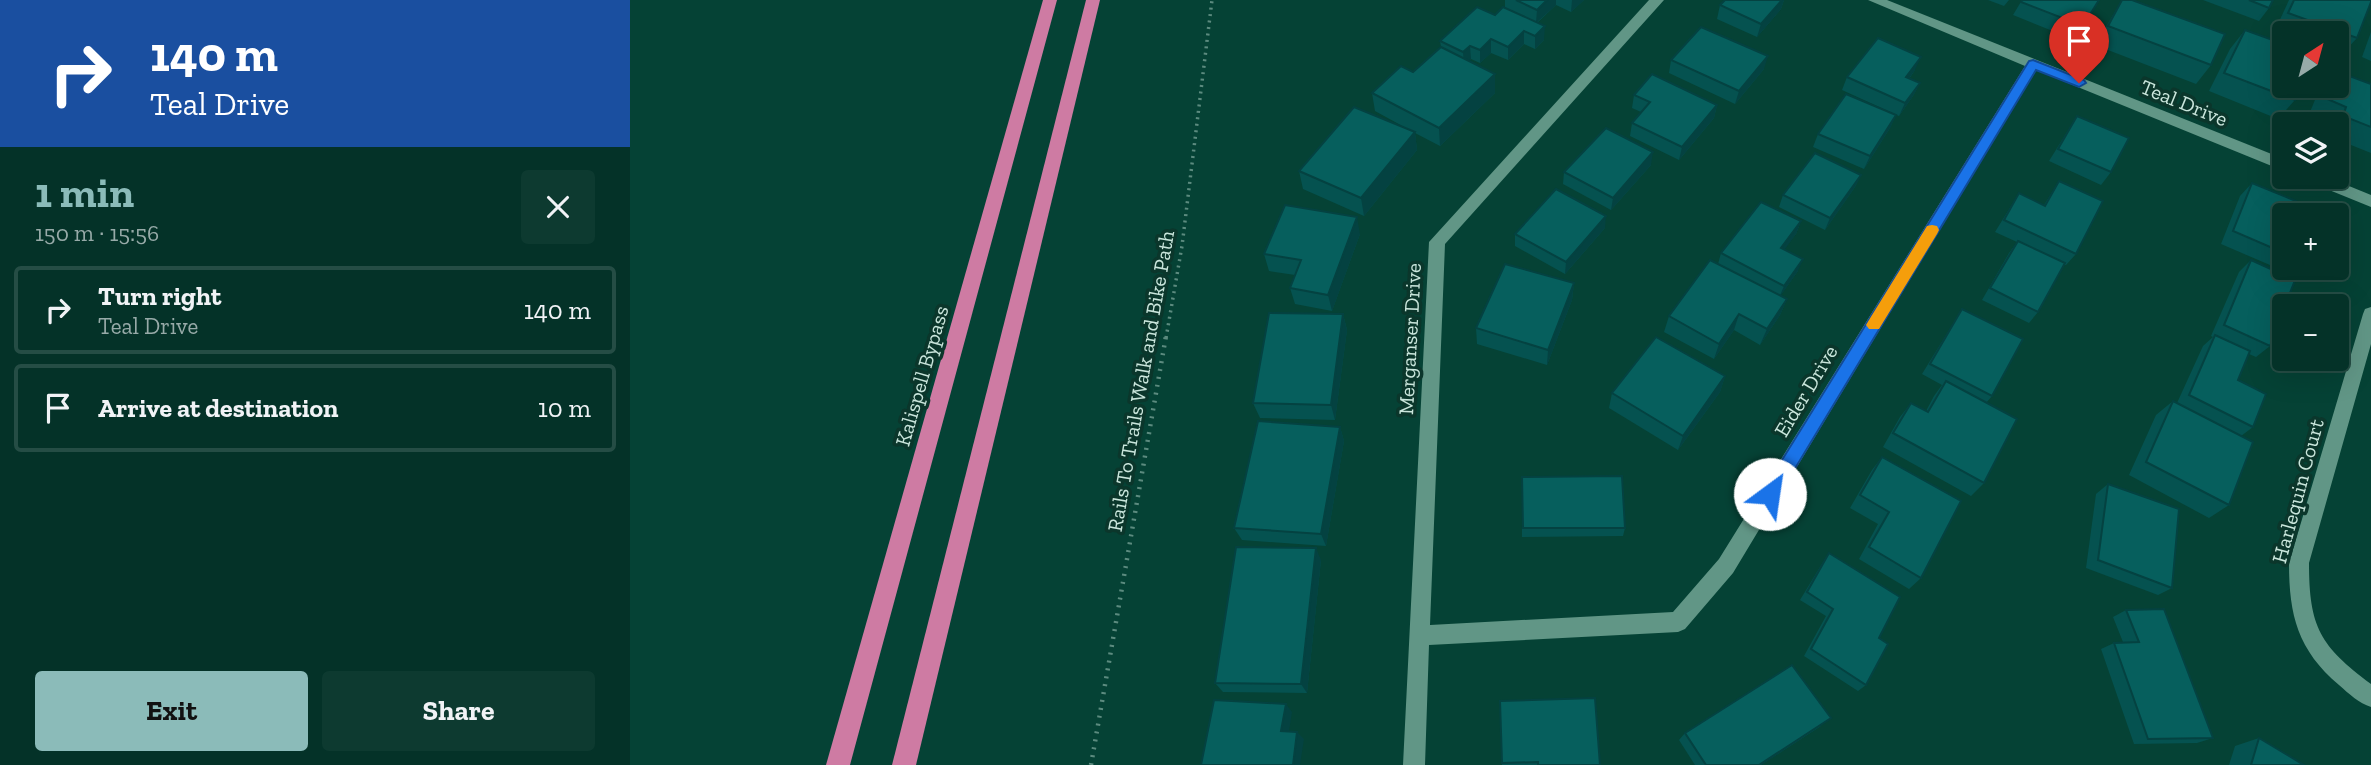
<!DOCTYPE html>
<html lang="en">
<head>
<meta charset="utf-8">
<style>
	body { margin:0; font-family:"Zilla Slab",serif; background:#0d3a30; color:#f1f3f6; height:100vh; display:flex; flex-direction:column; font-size:26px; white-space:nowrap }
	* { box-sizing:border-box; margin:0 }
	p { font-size:23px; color:#97aaa8 }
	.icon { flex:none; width:38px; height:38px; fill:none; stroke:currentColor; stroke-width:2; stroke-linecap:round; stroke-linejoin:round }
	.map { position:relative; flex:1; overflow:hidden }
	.sheet { display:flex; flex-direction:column; background:#043228; width:630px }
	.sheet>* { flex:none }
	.guide { background:#1a4fa0; color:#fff; overflow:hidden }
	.needle { width:46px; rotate:36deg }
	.buttons { position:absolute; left:1642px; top:21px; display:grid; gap:14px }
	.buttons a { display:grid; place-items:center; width:77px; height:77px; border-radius:7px; background:#043228; box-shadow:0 7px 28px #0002,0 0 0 2px #254d45; font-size:35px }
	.pin { position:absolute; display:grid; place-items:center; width:60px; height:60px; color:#fff; margin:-72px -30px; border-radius:50% 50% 50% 0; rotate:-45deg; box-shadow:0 0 7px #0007 }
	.pin .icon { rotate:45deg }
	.me { position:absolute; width:77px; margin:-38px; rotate:31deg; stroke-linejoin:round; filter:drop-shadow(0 0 5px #0008) }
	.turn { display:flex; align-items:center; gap:24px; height:147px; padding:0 35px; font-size:32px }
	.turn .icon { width:91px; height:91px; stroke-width:2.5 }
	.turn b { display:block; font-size:49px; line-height:60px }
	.round { display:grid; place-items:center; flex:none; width:74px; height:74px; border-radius:7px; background:#0d3a30 }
	.headline { display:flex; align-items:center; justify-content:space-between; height:119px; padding:0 35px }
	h1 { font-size:42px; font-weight:800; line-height:52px; color:#8bbbb9 }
	.button { display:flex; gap:14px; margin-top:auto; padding:14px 35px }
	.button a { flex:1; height:80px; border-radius:7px; background:#8bbbb9; color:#111; font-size:28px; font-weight:800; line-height:80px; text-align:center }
	.button a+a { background:#0d3a30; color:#f1f3f6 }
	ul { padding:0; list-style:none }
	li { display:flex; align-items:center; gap:21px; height:88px; margin:0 14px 10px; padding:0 21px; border:4px solid #254d45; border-radius:7px }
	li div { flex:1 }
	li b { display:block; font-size:26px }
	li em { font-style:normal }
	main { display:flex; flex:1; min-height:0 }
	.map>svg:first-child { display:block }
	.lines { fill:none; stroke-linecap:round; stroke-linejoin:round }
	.path-far1 { stroke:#5c8b7f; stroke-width:3.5; stroke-dasharray:2 4.5; stroke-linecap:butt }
	.path { stroke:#5c8b7f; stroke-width:4.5; stroke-dasharray:2 6; stroke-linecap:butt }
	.minor { fill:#619686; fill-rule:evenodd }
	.trunk { fill:#ce7ba3; fill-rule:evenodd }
	.wall { fill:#055250 }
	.shaded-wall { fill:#044241 }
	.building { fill:#065f5d; stroke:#044241; stroke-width:2 }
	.route { fill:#1a73e8; stroke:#114b97; stroke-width:2 }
	.slow { fill:#f59e0b }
	.labels { text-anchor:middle; stroke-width:7; stroke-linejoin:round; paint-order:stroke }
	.street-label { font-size:21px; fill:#cae6dc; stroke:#0b362b }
</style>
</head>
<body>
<main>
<section class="sheet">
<div class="guide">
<div class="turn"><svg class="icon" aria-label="right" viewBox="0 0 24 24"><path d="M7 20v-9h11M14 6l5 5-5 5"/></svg><div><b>140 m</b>Teal Drive</div></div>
</div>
<div class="headline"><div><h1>1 min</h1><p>150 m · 15:56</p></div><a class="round"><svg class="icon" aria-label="close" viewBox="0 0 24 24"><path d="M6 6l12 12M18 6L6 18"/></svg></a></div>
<ul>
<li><svg class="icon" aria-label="right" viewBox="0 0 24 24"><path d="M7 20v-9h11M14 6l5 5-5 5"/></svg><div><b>Turn right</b><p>Teal Drive</p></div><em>140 m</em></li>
<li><svg class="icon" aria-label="arrive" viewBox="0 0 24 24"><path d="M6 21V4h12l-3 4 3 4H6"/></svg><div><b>Arrive at destination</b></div><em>10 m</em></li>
</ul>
<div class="button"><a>Exit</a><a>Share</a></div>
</section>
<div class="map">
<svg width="1741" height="765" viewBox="0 0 1741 765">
	<rect width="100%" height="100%" fill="#054235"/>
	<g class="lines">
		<path class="path-far1" d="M536 338 552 246 582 0"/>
		<path class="path" d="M461 765 536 336"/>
		<g class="minor">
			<path d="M1019 0H1034L815 244 800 625 1043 612 1089 559 1395 66 1238 0H1257L1654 159V171L1406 70 1103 573 1055 629 1048 632 799 645 795 765H773L799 242Z"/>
			<path d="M1674 177H1697L1741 195V207L1677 181Z"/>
			<path d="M1741 307V344L1679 563C1679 627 1690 646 1741 684V707C1729 703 1719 694 1709 685 1668 650 1659 616 1659 563L1733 314 1735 309Z"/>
		</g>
		<g class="trunk">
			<path d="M413 0H427L220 765H196Z"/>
			<path d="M456 0H470L286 765H262Z"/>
		</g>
	</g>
	<g class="wall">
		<path d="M875 0H954L941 12 926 5 907 23 914 40 905 49 894 44 878 60 861 53 850 63 841 59 838 61 865 74V93L810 146 785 133 787 150 734 216 673 189 669 171 776 128 745 111 742 93 783 72 811 47 810 41 865 15 875 8Z"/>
		<path d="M1095 0H1154L1151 9 1127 37 1087 19 1090 5Z"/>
		<path d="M1358 0H1379L1374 6Z"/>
		<path d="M1392 0H1469L1445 40 1383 15Z"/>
		<path d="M1492 0 1581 65 1566 84 1465 45Z"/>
		<path d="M1573 0H1643L1639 8 1629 21Z"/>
		<path d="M1659 0H1741L1727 38 1715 51 1706 48V33H1666L1647 26Z"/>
		<path d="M1615 30 1665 100 1648 119 1579 91 1600 49Z"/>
		<path d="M1741 32V61L1732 57Z"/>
		<path d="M1041 60 1134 69 1105 104 1039 73Z"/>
		<path d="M1285 70 1279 79 1290 83 1283 96 1269 116 1212 90 1217 77Z"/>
		<path d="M1741 84V153L1706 139V124H1696L1678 117 1689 90 1693 86Z"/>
		<path d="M1004 95 1087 105 1084 118 1049 160 1000 136 1002 123 1011 112 1002 108Z"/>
		<path d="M1266 115 1260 128 1234 169 1183 147 1188 134Z"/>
		<path d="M1447 116 1481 172 1471 185 1419 161Z"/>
		<path d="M1021 165 981 210 933 184 934 172Z"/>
		<path d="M1231 175 1225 187 1195 230 1149 207 1153 195Z"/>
		<path d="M1429 181 1446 254 1436 265H1434L1408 312 1399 323 1352 300 1379 253 1387 242 1365 232 1389 193 1414 205Z"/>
		<path d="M1622 183 1654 215V268H1681L1670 278 1591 244 1610 196Z"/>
		<path d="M1171 221 1166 234 1154 249 1168 271 1150 296 1157 299 1150 315 1130 345 1104 330 1084 359 1034 332 1039 316 1088 264 1091 253Z"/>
		<path d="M975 228 935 274 885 246V234Z"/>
		<path d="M730 234 702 311 665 304 660 288 665 275 639 271 634 254Z"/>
		<path d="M1621 260 1640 346 1626 357 1619 354 1608 380 1623 427 1611 436 1599 505 1579 518 1499 475 1526 415 1543 401 1547 403 1573 346 1583 337 1581 336 1609 272Z"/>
		<path d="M944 283 942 300 917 365 847 344 846 328Z"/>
		<path d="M1332 309 1362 396 1356 403 1354 483 1341 496 1253 447 1270 417 1281 403 1296 411 1304 396 1312 385 1292 374Z"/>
		<path d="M713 314 717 330 705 420 630 418 623 403Z"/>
		<path d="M1095 376 1090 392 1048 450 979 408 982 393Z"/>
		<path d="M710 427 714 441 696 546 612 540 604 528Z"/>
		<path d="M1252 457 1291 578 1279 589 1229 559 1248 524 1220 508 1242 470Z"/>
		<path d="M892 477 995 528 993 536 892 537Z"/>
		<path d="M1478 484 1542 588 1528 595 1456 568 1466 494Z"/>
		<path d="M1199 553 1249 638 1236 685 1228 691 1174 656 1196 616 1170 600 1193 562Z"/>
		<path d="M691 560 677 693 593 692 585 683Z"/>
		<path d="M1496 610 1583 738 1567 743 1504 744 1471 649 1484 643 1493 642 1483 617Z"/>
		<path d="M870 701 970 765H872Z"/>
		<path d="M1191 726 1131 765H1065L1049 740 1055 733Z"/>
		<path d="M1629 738 1674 765H1599L1605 746Z"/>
	</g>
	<g class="shaded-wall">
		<path d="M917 0H926V5L906 23 907 10Z"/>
		<path d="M942 0H954L941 12Z"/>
		<path d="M1152 0H1154L1151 9 1127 37 1131 24Z"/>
		<path d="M915 26 914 40 905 49V36Z"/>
		<path d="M894 31V44L878 60V47Z"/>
		<path d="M861 39V53L850 63V50Z"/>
		<path d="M840 46 841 59 834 65 833 52Z"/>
		<path d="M1138 56 1134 69 1105 104 1109 91Z"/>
		<path d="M1291 57 1285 70 1270 91 1276 77Z"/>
		<path d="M865 74V93L810 146 809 128Z"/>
		<path d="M1290 83 1283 96 1269 116 1275 103Z"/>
		<path d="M1087 105 1084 118 1049 160 1052 147Z"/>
		<path d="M1266 115 1260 128 1234 169 1240 156Z"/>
		<path d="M785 132 787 150 734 216 731 198Z"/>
		<path d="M1023 152 1021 165 981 210 983 198Z"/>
		<path d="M1231 175 1225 187 1195 230 1200 218Z"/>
		<path d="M976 216 975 228 935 274 936 262Z"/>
		<path d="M727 217 730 234 702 311 698 295Z"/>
		<path d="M1171 221 1166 234 1147 260 1151 248Z"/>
		<path d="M1173 259 1168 271 1149 298 1154 286Z"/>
		<path d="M944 283 942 300 917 365 918 350Z"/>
		<path d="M1157 299 1150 315 1130 345 1137 329Z"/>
		<path d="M713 314 717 330 705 420 701 405Z"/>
		<path d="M1109 314 1104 330 1084 359 1089 344Z"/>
		<path d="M1095 376 1090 392 1048 450 1053 436Z"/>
		<path d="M710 427 714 441 696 546 691 534Z"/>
		<path d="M686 548 691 560 677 693 671 684Z"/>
		<path d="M656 704 662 712 658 738 651 731Z"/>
		<path d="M1201 718 1131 765H1129Z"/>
		<path d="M667 732 674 739 670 765H663Z"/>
	</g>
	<g class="building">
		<path d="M886 0H917L907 10Z"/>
		<path d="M1095 0H1152L1131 24 1090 5Z"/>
		<path d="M1392 0H1469L1453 26 1391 2Z"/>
		<path d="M1492 0H1502L1595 34 1581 65 1478 26Z"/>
		<path d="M1619 0H1643L1639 8Z"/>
		<path d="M1664 0H1741V2L1727 38 1658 13Z"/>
		<path d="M847 7 865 15 873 7 915 26 905 36 894 31 878 47 861 39 850 50 840 46 833 52 810 41Z"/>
		<path d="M1071 27 1138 56 1109 91 1041 60Z"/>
		<path d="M1615 30 1654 44V86H1671L1665 100 1594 73Z"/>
		<path d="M1248 38 1291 57 1276 77 1290 83 1275 103 1217 77Z"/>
		<path d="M811 47 865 74 809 128 742 93 771 66 783 72Z"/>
		<path d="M1706 71 1741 84V127L1713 116 1716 107 1695 98 1700 86H1706Z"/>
		<path d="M1022 74 1087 105 1052 147 1002 123 1020 102 1004 95Z"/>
		<path d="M1216 94 1266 115 1240 156 1188 134Z"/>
		<path d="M724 107 785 132 731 198 669 171Z"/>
		<path d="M1447 116 1499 138 1481 172 1428 149Z"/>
		<path d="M976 128 1023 152 983 198 934 172Z"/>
		<path d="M1185 153 1231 175 1200 218 1153 195Z"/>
		<path d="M1429 181 1473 201 1446 254 1374 220 1389 193 1415 206Z"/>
		<path d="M1622 183 1666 201 1661 215H1654V253L1603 231Z"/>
		<path d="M926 189 976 216 936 262 885 234Z"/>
		<path d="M1131 202 1171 221 1151 248 1173 259 1154 286 1091 253Z"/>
		<path d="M655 205 727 217 698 295 660 288 671 260 634 254Z"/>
		<path d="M1388 241 1435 263 1408 312 1360 288Z"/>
		<path d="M1080 260 1157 299 1137 329 1109 314 1089 344 1039 316Z"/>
		<path d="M1621 260 1665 280 1655 306H1654V309L1640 346 1594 325Z"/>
		<path d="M875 264 944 283 918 350 846 328Z"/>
		<path d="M1332 309 1393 339 1362 396 1300 364Z"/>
		<path d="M639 313 713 314 701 405 623 403Z"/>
		<path d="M1585 335 1620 351 1608 380 1636 394 1623 427 1559 395Z"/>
		<path d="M1026 337 1095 376 1053 436 982 393Z"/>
		<path d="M1316 381 1387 419 1354 483 1263 433 1281 403 1298 412Z"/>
		<path d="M1543 401 1623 442 1599 505 1516 462Z"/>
		<path d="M628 421 710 427 691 534 604 528Z"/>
		<path d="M1252 457 1331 501 1291 578 1239 547 1259 512 1230 495Z"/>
		<path d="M992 476 995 528H893L892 477Z"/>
		<path d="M1478 484 1549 509 1542 588 1468 560Z"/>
		<path d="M606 547 686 548 671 684 585 683Z"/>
		<path d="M1199 553 1270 597 1249 638 1258 644 1236 685 1181 649 1203 609 1177 592Z"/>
		<path d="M1534 609 1583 738 1518 739 1484 643 1509 642 1496 610Z"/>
		<path d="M1162 665 1201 718 1129 765H1076L1055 733Z"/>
		<path d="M965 698 970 765H908V762L872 763 870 701Z"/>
		<path d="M584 700 656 704 651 731 667 732 663 765H571Z"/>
		<path d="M1629 738 1674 765H1621Z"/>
	</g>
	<path class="route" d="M1403 60 1454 80 1456 83 1449 87 1406 70 1146 500 1140 502 1134 500 1132 494 1134 489 1399 61Z"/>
	<path class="slow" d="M1302 225 1307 226 1309 230 1307 234 1249 329H1239L1236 325 1239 320 1297 226Z"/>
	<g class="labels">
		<g class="street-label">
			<text transform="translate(1554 103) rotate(22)" y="7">Teal Drive</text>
			<text transform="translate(780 339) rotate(-87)" y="7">Merganser Drive</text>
			<text transform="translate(292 376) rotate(-74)" y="7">Kalispell Bypass</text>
			<text transform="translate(511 381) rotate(-80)" y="7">Rails To Trails Walk and Bike Path</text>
			<text transform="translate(1176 391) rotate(-59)" y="7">Eider Drive</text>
			<text transform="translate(1668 491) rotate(-75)" y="7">Harlequin Court</text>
		</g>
	</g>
</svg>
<div class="buttons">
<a><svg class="needle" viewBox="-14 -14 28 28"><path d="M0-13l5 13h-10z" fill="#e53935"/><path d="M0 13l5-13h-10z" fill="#97aaa8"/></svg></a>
<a><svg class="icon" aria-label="layers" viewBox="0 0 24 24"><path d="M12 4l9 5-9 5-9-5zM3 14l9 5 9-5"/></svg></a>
<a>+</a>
<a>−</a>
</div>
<div class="pin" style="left:1449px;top:83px;background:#d93025"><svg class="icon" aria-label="arrive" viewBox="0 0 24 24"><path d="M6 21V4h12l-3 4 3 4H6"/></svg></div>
<svg class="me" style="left:1140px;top:494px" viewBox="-20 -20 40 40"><circle r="19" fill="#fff"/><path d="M0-13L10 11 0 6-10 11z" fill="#1a73e8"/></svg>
</div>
</main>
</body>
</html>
